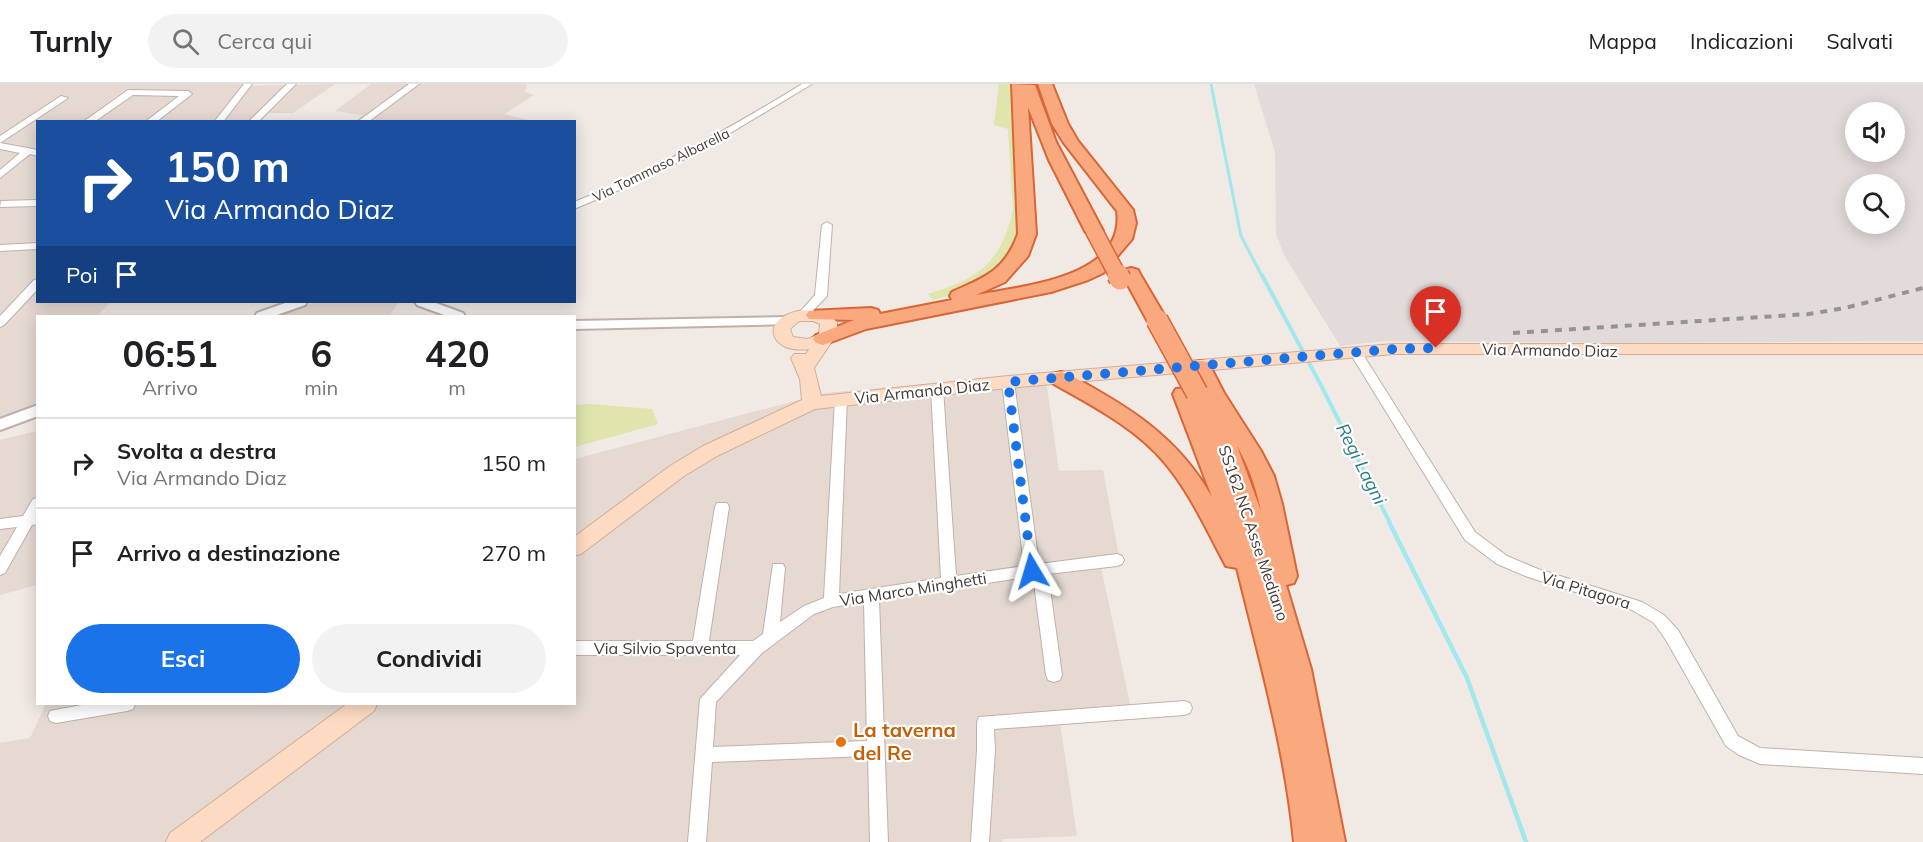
<!DOCTYPE html>
<html lang="it">
<head>
<meta charset="utf-8">
<style>
	body { margin:0; font-family:Mulish,sans-serif; background:#f2f2f2; color:#202124; height:100vh; display:flex; flex-direction:column; font-size:22px; white-space:nowrap }
	* { box-sizing:border-box; margin:0 }
	p { font-size:20px; color:#757577 }
	.icon { flex:none; width:33px; height:33px; fill:none; stroke:currentColor; stroke-width:2; stroke-linecap:round; stroke-linejoin:round }
	.map { position:relative; flex:1; overflow:hidden }
	.details { position:absolute; left:36px; top:231px; width:540px; height:390px; display:flex; flex-direction:column; background:#fff; border-radius:0px; box-shadow:0 3px 15px #0003 }
	.details>* { flex:none }
	.banner { position:absolute; left:36px; top:36px; width:540px; height:183px; border-radius:0px; box-shadow:0 3px 15px #0003; background:#1a4fa0; color:#fff; overflow:hidden }
	.tools { position:absolute; left:1845px; top:18px; display:grid; gap:12px }
	.tools a { display:grid; place-items:center; width:60px; height:60px; border-radius:50%; background:#fff; box-shadow:0 3px 15px #0003; font-size:30px }
	.pin { position:absolute; display:grid; place-items:center; width:51px; height:51px; color:#fff; margin:-62px -26px; border-radius:50% 50% 50% 0; rotate:-45deg; box-shadow:0 0 6px #0007 }
	.pin .icon { rotate:45deg }
	.me { position:absolute; width:66px; margin:-33px; rotate:353deg; stroke-linejoin:round; filter:drop-shadow(0 0 4px #0008) }
	.turn { display:flex; align-items:center; gap:21px; height:126px; padding:0 30px; font-size:27px }
	.turn .icon { width:78px; height:78px; stroke-width:2.5 }
	.turn b { display:block; font-size:42px; line-height:51px }
	.then { display:flex; align-items:center; height:57px; padding:0 30px; background:#0003; gap:12px; font-size:22px }
	.eta { display:flex; justify-content:space-evenly; align-items:center; height:102px; text-align:center }
	.eta b { font-size:36px; font-weight:700; line-height:42px }
	.cta { display:flex; gap:12px; margin-top:auto; padding:12px 30px }
	.cta a { flex:1; height:69px; border-radius:36px; background:#1a73e8; color:#fff; font-size:24px; font-weight:700; line-height:69px; text-align:center }
	.cta a+a { background:#f2f2f2; color:#202124 }
	ul { padding:0; list-style:none }
	li { display:flex; align-items:center; gap:18px; height:90px; padding:0 30px; border-top:2px solid #e0e0e0 }
	li div { flex:1 }
	li b { display:block; font-size:22px }
	li em { font-style:normal }
	header { display:flex; align-items:center; gap:36px; box-sizing:border-box; height:84px; padding:0 30px; background:#fff; border-bottom:2px solid #e0e0e0 }
	header strong { font-size:28px }
	nav { display:flex; gap:33px; margin-inline-start:auto; font-size:21px }
	.search { width:420px; height:54px; background:#f2f2f2; display:flex; align-items:center; gap:15px; box-sizing:border-box; padding:0 21px; border-radius:33px; color:#757577; font-size:22px }
	.map>svg:first-child { display:block }
	.residential { fill:#e5d9d2 }
	.industrial { fill:#e3dbd9; fill-rule:evenodd }
	.green { fill:#dfe5ad }
	.lines { fill:none; stroke-linecap:round; stroke-linejoin:round }
	.stream-far2 { stroke:#a1e8ed; stroke-width:3 }
	.stream-far1 { stroke:#a1e8ed; stroke-width:4 }
	.stream { stroke:#a1e8ed; stroke-width:4.5 }
	.minor-casing { stroke:#bfb1aa; stroke-width:2 }
	.tertiary-casing { stroke:#bfb1aa; stroke-width:4 }
	.secondary-casing { stroke:#d3ae97; stroke-width:2 }
	.trunk-casing { stroke:#d86738; stroke-width:4 }
	.minor { fill:#fff; fill-rule:evenodd }
	.tertiary { fill:#fff; fill-rule:evenodd }
	.secondary { fill:#fddbc3; fill-rule:evenodd }
	.trunk { fill:#faa87e; fill-rule:evenodd }
	.rail { stroke:#949494; stroke-width:4; stroke-dasharray:7 7; stroke-linecap:butt }
	.trunk-bridge-far1-casing { stroke:#d86738; stroke-width:19; stroke-linecap:butt }
	.trunk-bridge-casing { stroke:#d86738; stroke-width:24; stroke-linecap:butt }
	.trunk-bridge-far1 { stroke:#faa87e; stroke-width:16 }
	.trunk-bridge { stroke:#faa87e; stroke-width:21 }
	.route { stroke:#1a73e8; stroke-width:10; stroke-dasharray:0 18 }
	.food-dot { fill:#e8710a; stroke:#fff; stroke-width:2 }
	.labels { text-anchor:middle; stroke-width:4.5; stroke-linejoin:round; paint-order:stroke }
	.far-street-label { font-size:14px; fill:#433834; stroke:#fff }
	.street-label { font-size:16px; fill:#433834; stroke:#fff }
	.water-label { font-size:18px; font-style:italic; fill:#2a7d84; stroke:#fff }
	.near-food-label { font-size:20px; font-weight:bold; fill:#c56008; stroke:#fff; text-anchor:start }
</style>
</head>
<body>
<header>
<strong>Turnly</strong>
<div class="search"><svg class="icon" aria-label="search" viewBox="0 0 24 24"><circle cx="10" cy="10" r="6"/><path d="M15 15l6 6"/></svg>Cerca qui</div>
<nav><a>Mappa</a><a>Indicazioni</a><a>Salvati</a></nav>
</header>
<div class="map">
<svg width="1923" height="758" viewBox="0 0 1923 758">
	<rect width="100%" height="100%" fill="#f1e9e4"/>
	<g class="residential">
		<path d="M0 0H245L244 2 335 0 293 29H264L255 37 38 38V218H110L98 232H38L37 323 0 336Z"/>
		<path d="M371 0H527L525 8 534 11 504 30 532 37H355L363 31 335 27Z"/>
		<path d="M316 218H399L389 232H274Z"/>
		<path d="M1045 289 1059 387 1103 386 1120 478 1101 483 1133 634 1060 639 1077 752 1003 755 1002 758H0V659L30 654 46 620H574L575 375 825 309Z"/>
		<path d="M37 347V501L0 511V356Z"/>
	</g>
	<path class="industrial" d="M1254 0H1923V257L1617 259 1384 257 1340 262 1284 171 1276 150 1275 68ZM1856 28H1894V68H1856ZM1856 100H1894V140H1856Z"/>
	<g class="green">
		<path d="M999 0H1013L1022 149 1007 180 962 208 933 216 928 210C979 194 1001 180 1013 125L1008 45 994 41Z"/>
		<path d="M591 320 652 325 658 340 575 363V321Z"/>
	</g>
	<g class="lines">
		<path class="stream-far2" d="M1211 0 1241 152 1262 192"/>
		<path class="stream-far1" d="M1262 191 1323 305 1390 439"/>
		<path class="stream" d="M1389 438 1467 594 1526 758"/>
		<defs>
			<g id="minor">
				<path d="M244 0H252L223 38H214Z"/>
				<path d="M287 0H296L258 38H248Z"/>
				<path d="M409 0H419L368 38H357Z"/>
				<path d="M802 0H812L697 69 638 98 574 125V118C654 87 729 45 802 0Z"/>
				<path d="M128 6 188 7 192 10 156 38H145L179 12 133 11 94 38H83Z"/>
				<path d="M61 12 68 14 0 59V52Z"/>
				<path d="M0 59 38 66V72L30 70 0 94V86L20 69 0 65Z"/>
				<path d="M38 116V122L0 123 1 117Z"/>
				<path d="M827 138 832 141 827 212 807 233H799L797 231 799 229 815 211 822 141Z"/>
				<path d="M38 159V165L0 167V161Z"/>
				<path d="M38 195V205L4 241 0 243V232L34 196Z"/>
				<path d="M1356 265 1362 269 1475 448 1507 472 1538 485 1642 518 1664 531 1678 546 1738 652 1760 664 1923 674V690L1760 680 1739 671 1726 662 1666 556 1654 539 1632 526 1528 493 1497 480 1465 456 1350 269Z"/>
				<path d="M1008 294 1014 298 1039 480 1117 470 1122 472 1124 476 1122 480 1117 482 1048 490 1062 591 1060 596 1054 598 1048 596 1046 591 1033 492 879 516 888 758H870L868 672 712 678 706 758H688L700 615 740 571H574V557H693L715 423 717 419H727L729 423 709 557H753L763 550 773 480H783L785 484 780 538 804 522 824 514 835 315 841 311 847 315 839 510 941 494 931 305 937 301 943 305 956 492 1024 482 1002 298ZM864 518 867 657 713 663 716 618 762 569 814 530 833 523Z"/>
				<path d="M38 414V440L32 441 5 489 0 491V472L17 443 0 445V435L23 432 33 415Z"/>
				<path d="M1184 617 1190 619 1192 624 1190 629 1184 631 994 645 995 666 989 758H971L977 666V638L979 633Z"/>
				<path d="M87 620H135L133 625 127 627 56 639 50 637 48 632 50 627Z"/>
			</g>
			<g id="tertiary">
				<path d="M288 218H307L305 221 274 232H255L257 229Z"/>
				<path d="M415 218H433L463 229 465 232H447L417 221Z"/>
				<path d="M787 233 792 234 794 237 792 240 574 245V237Z"/>
				<path d="M38 321V332L0 346V335Z"/>
			</g>
			<g id="secondary">
				<path d="M806 226 829 231 837 238V250L814 284 821 312 1008 292 1394 260H1923V270H1394L1008 304 815 325 717 372 684 392 581 470 574 472V453L670 382 703 362 802 316 800 295 791 274 794 270H806L809 265C766 271 759 230 806 226ZM799 237H813L820 240 819 250 808 255 793 253 790 245Z"/>
				<path d="M347 620H377L374 627 200 758H166L170 749Z"/>
			</g>
			<g id="trunk">
				<path d="M1012 0 1035 1 1056 58 1103 147 1100 151H1088L1085 147 1049 76 1028 23 1036 150 1028 172 1005 198 976 211C1022 202 1126 194 1117 127L1064 59 1052 40 1038 0H1052L1068 40 1078 57 1133 126 1136 139 1132 155 1103 189 1088 196 1051 208 866 245 823 261 816 259 813 255 816 251 854 236 809 235 806 231 809 227 871 224 878 226 880 230 952 216 950 212 952 208C986 193 1005 186 1018 150Z"/>
				<path d="M1131 184 1138 186 1140 190 1167 236 1164 240H1150L1147 236 1122 190 1124 186Z"/>
				<path d="M1201 277 1208 278 1224 309 1261 367 1274 392 1282 420 1297 492 1294 499 1286 501 1311 585 1345 758H1294C1285 665 1259 574 1237 484L1226 482C1207 447 1191 410 1165 379 1136 344 1093 322 1054 300L1051 295 1054 290 1061 288 1068 290C1129 323 1177 352 1212 413L1173 310 1176 305 1200 303 1191 283 1194 278ZM1237 362C1249 383 1256 404 1261 427Z"/>
			</g>
		</defs>
		<use href="#minor" class="minor-casing"/>
		<use href="#tertiary" class="tertiary-casing"/>
		<use href="#secondary" class="secondary-casing"/>
		<use href="#trunk" class="trunk-casing"/>
		<use href="#minor" class="minor"/>
		<use href="#tertiary" class="tertiary"/>
		<use href="#secondary" class="secondary"/>
		<use href="#trunk" class="trunk"/>
		<path class="rail" d="M1513 249 1809 230 1845 224 1923 204"/>
		<defs>
			<path id="trunk-bridge-far1" d="M1094 147 1118 192"/>
			<g id="trunk-bridge">
				<path d="M1118 191 1120 195"/>
				<path d="M1157 236 1197 309"/>
			</g>
		</defs>
		<use href="#trunk-bridge-far1" class="trunk-bridge-far1-casing"/>
		<use href="#trunk-bridge" class="trunk-bridge-casing"/>
		<use href="#trunk-bridge-far1" class="trunk-bridge-far1"/>
		<use href="#trunk-bridge" class="trunk-bridge"/>
	</g>
	<g class="lines">
		<path class="route" d="M1032 487 1008 298 1394 265 1436 264"/>
	</g>
	<circle class="food-dot" cx="841" cy="658" r="6"/>
	<g class="labels">
		<g class="far-street-label">
			<text transform="translate(661 81) rotate(-26)" y="5">Via Tommaso Albarella</text>
		</g>
		<g class="street-label">
			<text transform="translate(1550 266) rotate(1)" y="6">Via Armando Diaz</text>
			<text transform="translate(922 307) rotate(-6)" y="6">Via Armando Diaz</text>
			<text transform="translate(1254 449) rotate(71)" y="6">SS162 NC Asse Mediano</text>
			<text transform="translate(913 505) rotate(-9)" y="6">Via Marco Minghetti</text>
			<text transform="translate(1586 506) rotate(17)" y="6">Via Pitagora</text>
			<text x="665" y="570">Via Silvio Spaventa</text>
		</g>
		<g class="water-label">
			<text transform="translate(1361 380) rotate(63)" y="6">Regi Lagni</text>
		</g>
		<g class="near-food-label">
			<text x="853" y="653">La taverna<tspan x="853" dy="23">del Re</tspan></text>
		</g>
	</g>
</svg>
<div class="tools">
<a><svg class="icon" aria-label="sound" viewBox="0 0 24 24"><path d="M4 9h4l5-4v14l-5-4H4zM17 9q2 3 0 6"/></svg></a>
<a><svg class="icon" aria-label="search" viewBox="0 0 24 24"><circle cx="10" cy="10" r="6"/><path d="M15 15l6 6"/></svg></a>
</div>
<div class="pin" style="left:1436px;top:264px;background:#d93025"><svg class="icon" aria-label="arrive" viewBox="0 0 24 24"><path d="M6 21V4h12l-3 4 3 4H6"/></svg></div>
<svg class="me" style="left:1032px;top:487px" viewBox="-20 -20 40 40"><path d="M0-17L14 15 0 8-14 15z" fill="#1a73e8" stroke="#fff" stroke-width="4"/></svg>
<div class="banner">
<div class="turn"><svg class="icon" aria-label="right" viewBox="0 0 24 24"><path d="M7 20v-9h11M14 6l5 5-5 5"/></svg><div><b>150 m</b>Via Armando Diaz</div></div>
<div class="then">Poi<svg class="icon" aria-label="arrive" viewBox="0 0 24 24"><path d="M6 21V4h12l-3 4 3 4H6"/></svg></div>
</div>
<section class="details">
<div class="eta">
<div><b>06:51</b><p>Arrivo</p></div>
<div><b>6</b><p>min</p></div>
<div><b>420</b><p>m</p></div>
</div>
<ul>
<li><svg class="icon" aria-label="right" viewBox="0 0 24 24"><path d="M7 20v-9h11M14 6l5 5-5 5"/></svg><div><b>Svolta a destra</b><p>Via Armando Diaz</p></div><em>150 m</em></li>
<li><svg class="icon" aria-label="arrive" viewBox="0 0 24 24"><path d="M6 21V4h12l-3 4 3 4H6"/></svg><div><b>Arrivo a destinazione</b></div><em>270 m</em></li>
</ul>
<div class="cta"><a>Esci</a><a>Condividi</a></div>
</section>
</div>
</body>
</html>
